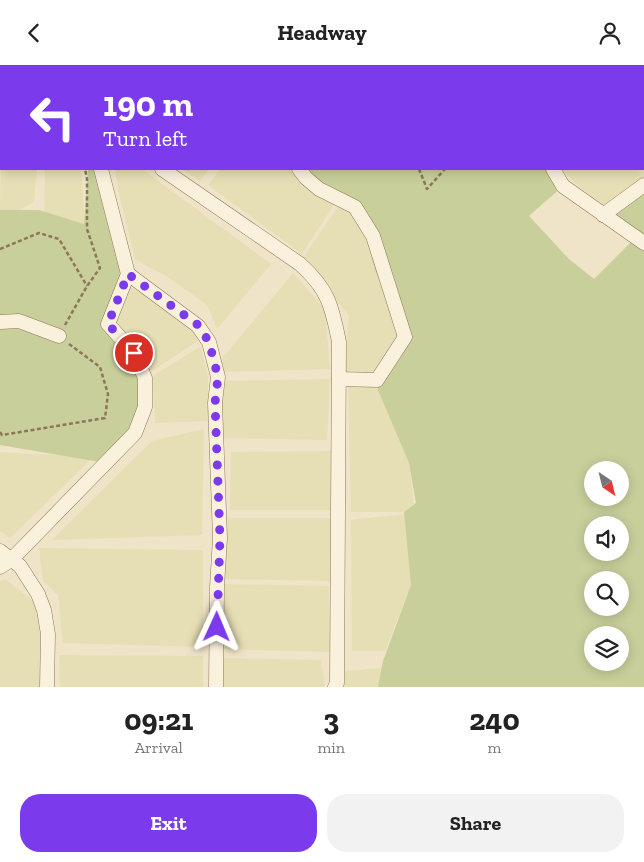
<!DOCTYPE html>
<html lang="en">
<head>
<meta charset="utf-8">
<style>
	body { margin:0; font-family:"Zilla Slab",serif; background:#f2f2f2; color:#222; height:100vh; display:flex; flex-direction:column; font-size:19px; white-space:nowrap }
	* { box-sizing:border-box; margin:0 }
	p { font-size:16px; color:#767676 }
	.icon { flex:none; width:28px; height:28px; fill:none; stroke:currentColor; stroke-width:2; stroke-linecap:round; stroke-linejoin:round }
	.map { position:relative; height:622px; overflow:hidden }
	.drawer { display:flex; flex-direction:column; background:#fff; flex:1 }
	.drawer>* { flex:none }
	.banner { position:absolute; left:0px; top:0px; width:645px; height:105px; box-shadow:0 2px 12px #0003; background:#7c3aed; color:#fff; overflow:hidden }
	.needle { width:32px; rotate:145deg }
	.fabs { position:absolute; left:584px; top:396px; display:grid; gap:10px }
	.fabs a { display:grid; place-items:center; width:45px; height:45px; border-radius:50%; background:#fff; box-shadow:0 2px 12px #0003; font-size:25px }
	.pin { position:absolute; display:grid; place-items:center; width:42px; height:42px; color:#fff; margin:-21px; border:2px solid #fff; border-radius:50%; box-shadow:0 1px 5px #0007 }
	.me { position:absolute; width:55px; margin:-28px; rotate:1deg; stroke-linejoin:round; filter:drop-shadow(0 0 4px #0008) }
	.turn { display:flex; align-items:center; gap:18px; height:105px; padding:0 20px; font-size:22px }
	.turn .icon { width:65px; height:65px; stroke-width:2.5 }
	.turn b { display:block; font-size:35px; line-height:42px }
	.eta { display:flex; justify-content:space-evenly; align-items:center; height:85px; text-align:center }
	.eta b { font-size:30px; font-weight:700; line-height:35px }
	.primary-button { display:flex; gap:10px; margin-top:auto; padding:10px 20px }
	.primary-button a { flex:1; height:58px; border-radius:20px; background:#7c3aed; color:#fff; font-size:20px; font-weight:700; line-height:58px; text-align:center }
	.primary-button a+a { background:#f2f2f2; color:#222 }
	header { display:flex; justify-content:space-between; align-items:center; height:65px; padding:0 20px; background:#fff; font-size:22px; font-weight:700 }
	.map>svg:first-child { display:block }
	.farmland { fill:#e6deb5 }
	.green { fill:#c9cf9b; fill-rule:evenodd }
	.lines { fill:none; stroke-linecap:round; stroke-linejoin:round }
	.stream { stroke:#6f938a; stroke-width:4 }
	.street-casing { stroke:#8d765c; stroke-width:15 }
	.path { stroke:#8d765c; stroke-width:2.5; stroke-dasharray:4 2.5; stroke-linecap:butt }
	.street { stroke:#faf1dc; stroke-width:14 }
	.route { stroke:#7c3aed; stroke-width:9; stroke-dasharray:0 16.2 }
</style>
</head>
<body>
<header><svg class="icon" aria-label="back" viewBox="0 0 24 24"><path d="M15 5l-7 7 7 7"/></svg>Headway<svg class="icon" aria-label="person" viewBox="0 0 24 24"><circle cx="12" cy="8" r="4"/><path d="M4 21q1-7 8-7t8 7"/></svg></header>
<div class="map">
<svg width="644" height="622" viewBox="0 0 644 622">
	<rect width="100%" height="100%" fill="#f0e4c8"/>
	<g class="farmland">
		<path d="M29 0H148L31 1Z"/>
		<path d="M546 0H644V112L604 140 577 120 562 104H644V1Z"/>
		<path d="M1 87V104H37L34 137 17 146 0 145Z"/>
		<path d="M45 104H81L85 159 44 148Z"/>
		<path d="M115 104H142L271 199 217 264 207 240 169 213 135 194 118 125Z"/>
		<path d="M181 104H209L200 116Z"/>
		<path d="M221 104H299L337 135 302 189 208 120Z"/>
		<path d="M342 136 359 145 370 184 405 272 378 314H343L349 251 303 193Z"/>
		<path d="M293 208 325 244 330 304 224 307 221 295Z"/>
		<path d="M129 222 149 232 195 269 198 276 152 306 116 259 125 229Z"/>
		<path d="M201 281 208 314V356L155 358 153 311Z"/>
		<path d="M330 314 327 375 221 373V347L225 316Z"/>
		<path d="M348 317H378V323L409 398 414 439 404 447H351Z"/>
		<path d="M204 364 202 470 52 475 152 376Z"/>
		<path d="M331 386 332 445H230L231 387Z"/>
		<path d="M0 387 93 392 10 473 0 466Z"/>
		<path d="M405 449 411 520 385 586H352L351 455Z"/>
		<path d="M223 453H332L330 516 222 514Z"/>
		<path d="M39 483 203 485V582L63 578 58 530 43 516Z"/>
		<path d="M5 514 44 545 47 622H0V517Z"/>
		<path d="M221 519 329 521 330 587 220 584Z"/>
		<path d="M59 590 203 591V622H60Z"/>
		<path d="M224 593 321 595 325 620 324 622H223Z"/>
		<path d="M383 603 378 622H339L345 606Z"/>
	</g>
	<g class="green">
		<path d="M155 0H541L542 1H157Z"/>
		<path d="M88 104H101L128 209 116 260 145 324 125 379 106 398 0 380V145H39L84 159Z"/>
		<path d="M300 104H553L563 121 529 151 569 194 594 214 633 175 644 182V622H378L383 596 411 520 404 447 416 438 409 398 378 325V317L405 272 375 205 359 145ZM592 405H620V432H592ZM592 460H620V488H592ZM592 515H620V542H592ZM592 570H620V598H592Z"/>
		<path d="M644 126V175L609 146Z"/>
	</g>
	<g class="lines">
		<path class="stream" d="M605 0 606 1"/>
		<defs>
			<g id="street">
				<path d="M12 0 14 1"/>
				<path d="M168 0 170 1"/>
				<path d="M513 0 515 1"/>
				<path d="M162 104 300 199C328 224 332 241 339 277L337 618 335 622"/>
				<path d="M299 104 306 113 319 124 355 142 373 171 405 272 377 315 339 314"/>
				<path d="M553 104 563 121 644 178"/>
				<path d="M603 150 644 120"/>
				<path d="M128 209 198 261 209 277 218 312 215 338 220 473 217 522 216 622"/>
				<path d="M0 257 19 256 59 271"/>
				<path d="M0 486 20 501 38 529 44 545 48 569 47 622"/>
				<path d="M0 502 11 495 135 368 145 342V313L134 288 108 259 128 209 101 104"/>
			</g>
		</defs>
		<use href="#street" class="street-casing"/>
		<g class="path">
			<path d="M379 0V1"/>
			<path d="M147 1 148 0"/>
			<path d="M0 83 1 82"/>
			<path d="M419 104 427 124 445 104"/>
			<path d="M0 184 39 168 59 174 87 221"/>
			<path d="M65 260 87 221 100 203 87 164V114L85 104"/>
			<path d="M0 367 2 370 105 353 108 329 100 302 69 279"/>
		</g>
		<use href="#street" class="street"/>
	</g>
	<g class="lines">
		<path class="route" d="M134 288 108 259 128 209 198 260 209 277 218 312 215 338 220 473 217 562"/>
	</g>
</svg>
<div class="fabs">
<a><svg class="needle" viewBox="-14 -14 28 28"><path d="M0-13l5 13h-10z" fill="#e53935"/><path d="M0 13l5-13h-10z" fill="#767676"/></svg></a>
<a><svg class="icon" aria-label="sound" viewBox="0 0 24 24"><path d="M4 9h4l5-4v14l-5-4H4zM17 9q2 3 0 6"/></svg></a>
<a><svg class="icon" aria-label="search" viewBox="0 0 24 24"><circle cx="10" cy="10" r="6"/><path d="M15 15l6 6"/></svg></a>
<a><svg class="icon" aria-label="layers" viewBox="0 0 24 24"><path d="M12 4l9 5-9 5-9-5zM3 14l9 5 9-5"/></svg></a>
</div>
<div class="pin" style="left:134px;top:288px;background:#d93025"><svg class="icon" aria-label="arrive" viewBox="0 0 24 24"><path d="M6 21V4h12l-3 4 3 4H6"/></svg></div>
<svg class="me" style="left:217px;top:562px" viewBox="-20 -20 40 40"><path d="M0-17L14 15 0 8-14 15z" fill="#7c3aed" stroke="#fff" stroke-width="4"/></svg>
<div class="banner">
<div class="turn"><svg class="icon" aria-label="left" viewBox="0 0 24 24"><path d="M17 20v-9H6M10 6l-5 5 5 5"/></svg><div><b>190 m</b>Turn left</div></div>
</div>
</div>
<section class="drawer">
<div class="eta">
<div><b>09:21</b><p>Arrival</p></div>
<div><b>3</b><p>min</p></div>
<div><b>240</b><p>m</p></div>
</div>
<div class="primary-button"><a>Exit</a><a>Share</a></div>
</section>
</body>
</html>
